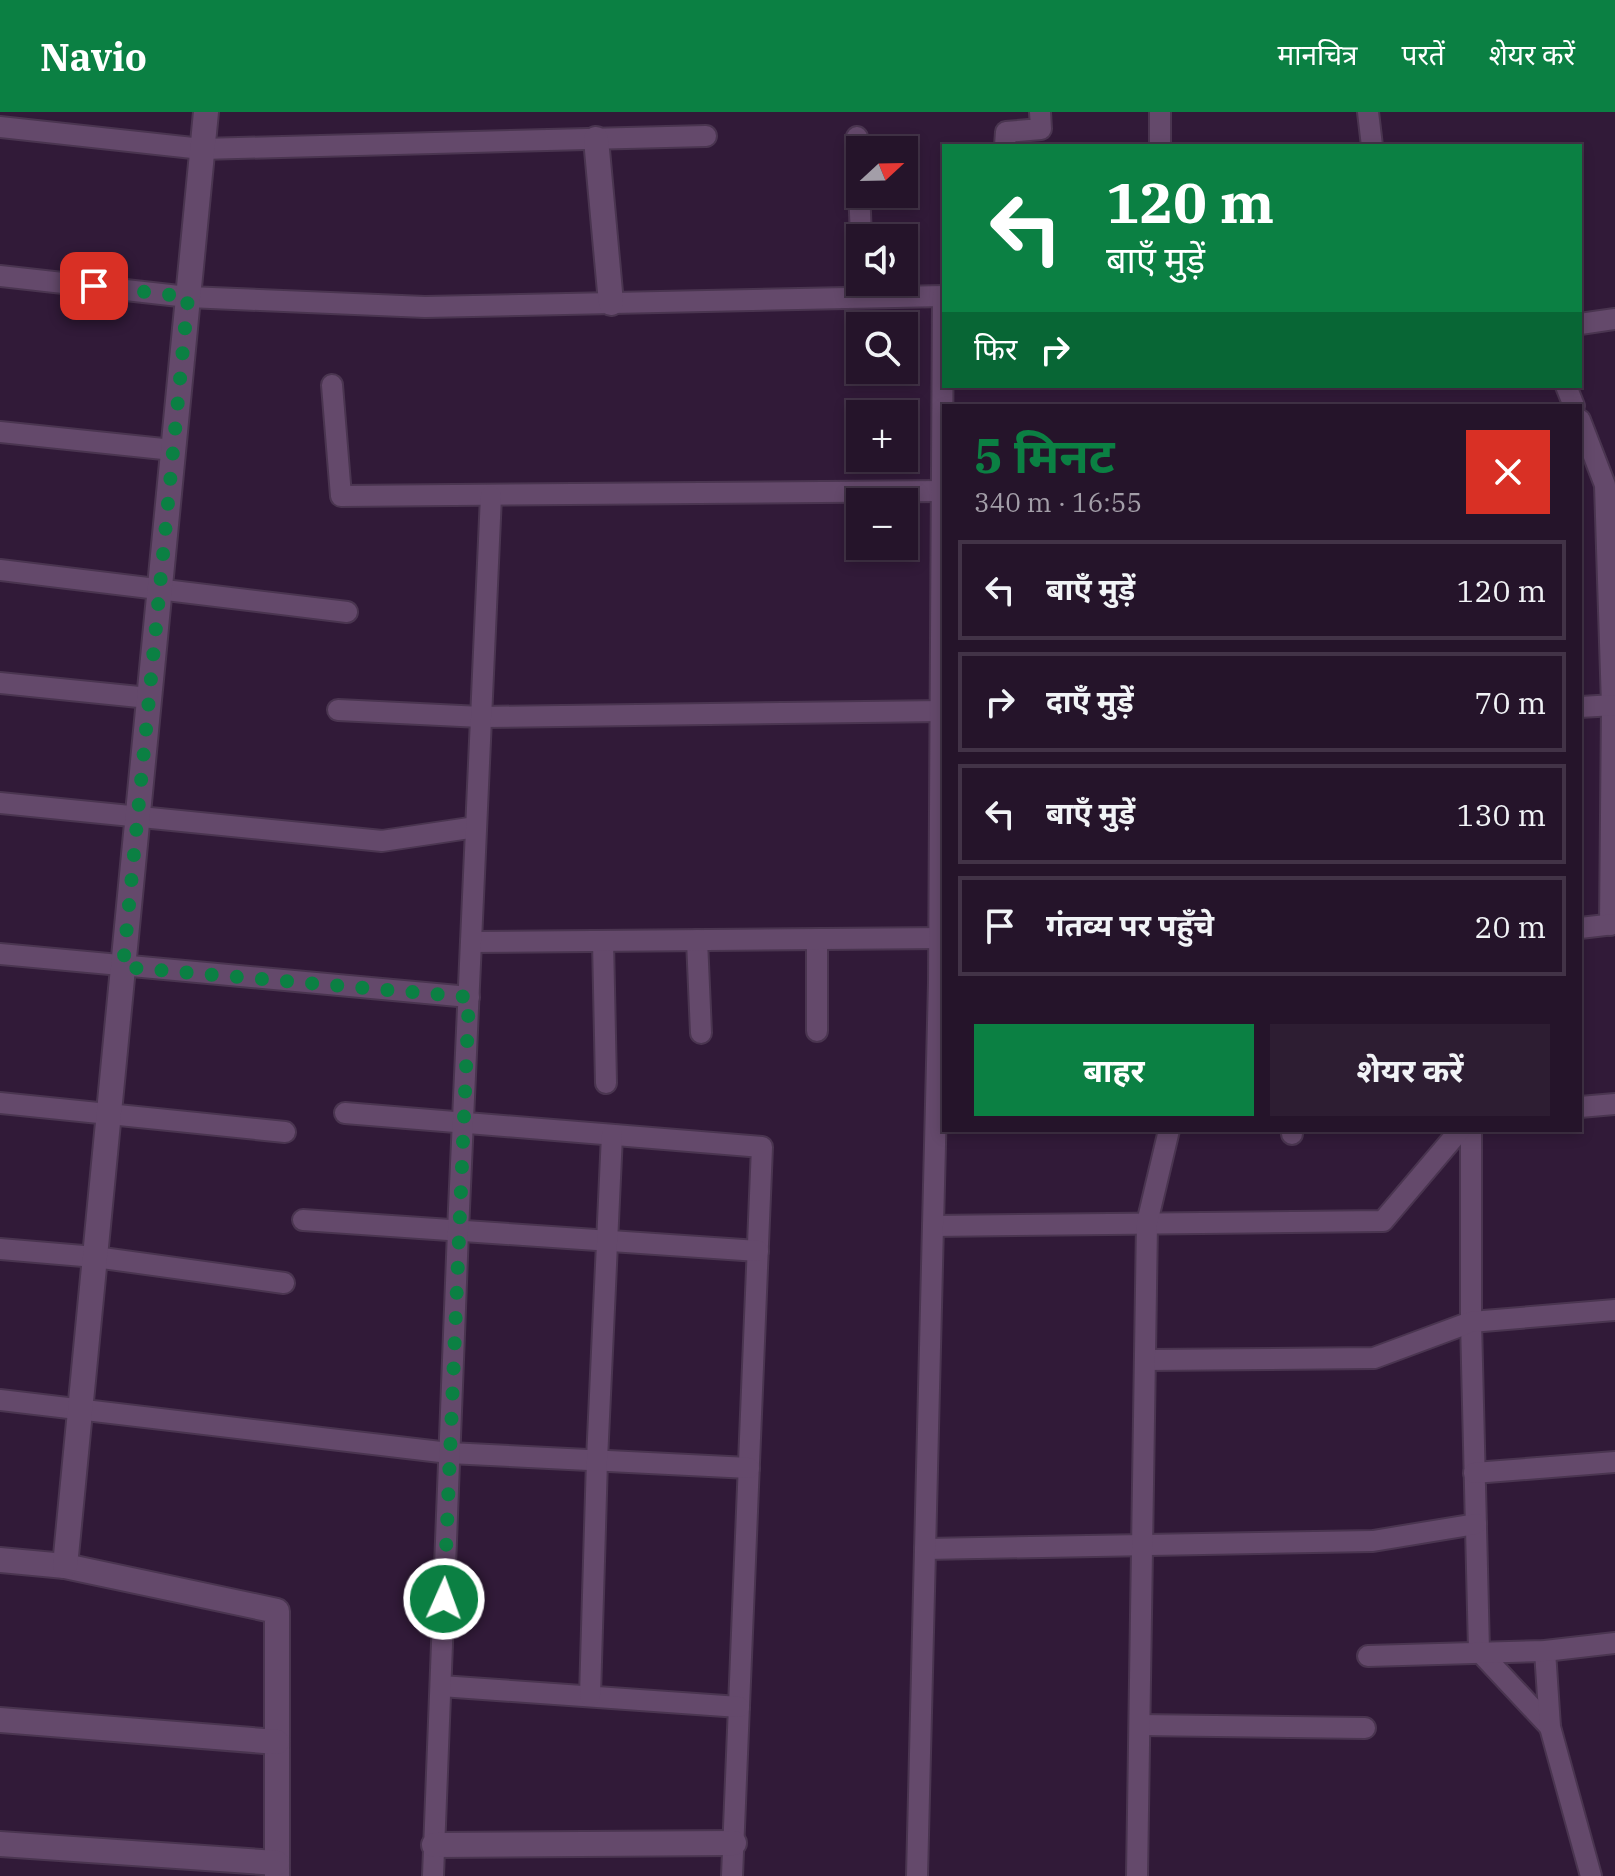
<!DOCTYPE html>
<html lang="hi">
<head>
<meta charset="utf-8">
<style>
	body { margin:0; font-family:"IBM Plex Serif","Noto Sans Devanagari",serif; background:#2d1d32; color:#f1f3f6; height:100vh; display:flex; flex-direction:column; font-size:30px; white-space:nowrap }
	* { box-sizing:border-box; margin:0 }
	p { font-size:26px; color:#a39ea8 }
	.icon { flex:none; width:44px; height:44px; fill:none; stroke:currentColor; stroke-width:2; stroke-linecap:round; stroke-linejoin:round }
	.map { position:relative; flex:1; overflow:hidden }
	.sheet { position:absolute; left:942px; top:292px; width:640px; height:728px; display:flex; flex-direction:column; background:#25142a; border-radius:0px; box-shadow:0 4px 12px #0003,0 0 0 2px #423347 }
	.sheet>* { flex:none }
	.hud { position:absolute; left:942px; top:32px; width:640px; height:244px; border-radius:0px; box-shadow:0 4px 12px #0003,0 0 0 2px #423347; background:#0b8043; color:#fff; overflow:hidden }
	.needle { width:52px; rotate:68deg }
	.fabs { position:absolute; left:846px; top:24px; display:grid; gap:16px }
	.fabs a { display:grid; place-items:center; width:72px; height:72px; border-radius:0px; background:#25142a; box-shadow:0 4px 12px #0003,0 0 0 2px #423347; font-size:40px }
	.pin { position:absolute; display:grid; place-items:center; width:68px; height:68px; color:#fff; margin:-34px; border-radius:16px; box-shadow:0 4px 12px #0006 }
	.me { position:absolute; width:88px; margin:-44px; rotate:2deg; stroke-linejoin:round; filter:drop-shadow(0 0 6px #0008) }
	.turn { display:flex; align-items:center; gap:28px; height:168px; padding:0 32px; font-size:36px }
	.turn .icon { width:104px; height:104px; stroke-width:2.5 }
	.turn b { display:block; font-size:56px; line-height:68px }
	.then { display:flex; align-items:center; height:76px; padding:0 32px; background:#0003; gap:16px; font-size:30px }
	.round { display:grid; place-items:center; flex:none; width:84px; height:84px; border-radius:0px; background:#2d1d32 }
	.head { display:flex; align-items:center; justify-content:space-between; height:136px; padding:0 32px }
	h1 { font-size:48px; font-weight:700; line-height:60px; color:#0b8043 }
	.action { display:flex; gap:16px; margin-top:auto; padding:16px 32px }
	.action a { flex:1; height:92px; border-radius:0px; background:#0b8043; color:#fff; font-size:32px; font-weight:700; line-height:92px; text-align:center }
	.action a+a { background:#2d1d32; color:#f1f3f6 }
	ul { padding:0; list-style:none }
	li { display:flex; align-items:center; gap:24px; height:100px; margin:0 16px 12px; padding:0 16px; border:4px solid #423347; border-radius:0px }
	li div { flex:1 }
	li b { display:block; font-size:30px }
	li em { font-style:normal }
	header { display:flex; align-items:center; gap:48px; box-sizing:border-box; height:112px; padding:0 40px; background:#0b8043; color:#fff }
	header strong { font-size:38px }
	nav { display:flex; gap:44px; margin-inline-start:auto; font-size:28px }
	.map>svg:first-child { display:block }
	.lines { fill:none; stroke-linecap:round; stroke-linejoin:round }
	.lane-casing { stroke:#4a3550; stroke-width:24 }
	.street-casing { stroke:#4a3550; stroke-width:28 }
	.lane { stroke:#64496b; stroke-width:20 }
	.street { stroke:#64496b; stroke-width:24 }
	.route { stroke:#0b8043; stroke-width:14; stroke-dasharray:0 25.2 }
</style>
</head>
<body>
<header>
<strong>Navio</strong>
<nav><a>मानचित्र</a><a>परतें</a><a>शेयर करें</a></nav>
</header>
<div class="map">
<svg width="1615" height="1764" viewBox="0 0 1615 1764">
	<rect width="100%" height="100%" fill="#311a38"/>
	<g class="lines">
		<defs>
			<g id="lane">
				<path d="M1368 0 1372 34"/>
				<path d="M0 15 202 37 706 24"/>
				<path d="M857 25 861 126"/>
				<path d="M1005 34 1006 20 1041 17 1040 0"/>
				<path d="M1160 34V0"/>
				<path d="M0 164 188 185 425 195 944 184"/>
				<path d="M1580 212 1615 207"/>
				<path d="M332 273 341 384 944 379"/>
				<path d="M1566 274 1574 294"/>
				<path d="M1580 308 1605 373 1612 593 1610 813"/>
				<path d="M0 320 173 338"/>
				<path d="M0 458 347 500"/>
				<path d="M0 571 149 586"/>
				<path d="M1580 595 1615 593"/>
				<path d="M338 598 481 605 944 599"/>
				<path d="M0 691 382 729 476 715"/>
				<path d="M1580 816 1615 812"/>
				<path d="M817 827V919"/>
				<path d="M697 828 701 921"/>
				<path d="M603 829 606 971"/>
				<path d="M471 830 944 826"/>
				<path d="M0 842 469 885"/>
				<path d="M0 991 285 1020"/>
				<path d="M1580 995 1615 992"/>
				<path d="M345 1001 762 1035 732 1764"/>
				<path d="M1471 1018V1210L1479 1539 1550 1615"/>
				<path d="M1292 1022V1018"/>
				<path d="M303 1108 758 1139"/>
				<path d="M933 1114 1383 1109 1460 1018"/>
				<path d="M0 1137 95 1145 284 1171"/>
				<path d="M1145 1248 1374 1246 1471 1210 1615 1198"/>
				<path d="M0 1288 449 1341 749 1356"/>
				<path d="M1474 1361 1615 1350"/>
				<path d="M925 1437 1373 1429 1476 1412"/>
				<path d="M1545 1539 1550 1615 1591 1764"/>
				<path d="M1368 1544 1545 1539 1615 1531"/>
				<path d="M441 1574 739 1595"/>
				<path d="M590 1584 597 1348 612 1023"/>
				<path d="M1140 1613 1365 1616"/>
				<path d="M433 1764 458 1119 491 384"/>
				<path d="M917 1764 939 870 943 184"/>
				<path d="M1137 1764 1147 1111 1169 1018"/>
			</g>
			<g id="street">
				<path d="M596 27 611 191"/>
				<path d="M0 1448 65 1454 277 1499V1764"/>
				<path d="M65 1454 206 0"/>
				<path d="M0 1608 277 1630"/>
				<path d="M0 1732 277 1751"/>
				<path d="M434 1733 734 1731"/>
			</g>
		</defs>
		<use href="#lane" class="lane-casing"/>
		<use href="#street" class="street-casing"/>
		<use href="#lane" class="lane"/>
		<use href="#street" class="street"/>
	</g>
	<g class="lines">
		<path class="route" d="M94 174 188 185 123 855 469 885 444 1487"/>
	</g>
</svg>
<div class="fabs">
<a><svg class="needle" viewBox="-14 -14 28 28"><path d="M0-13l5 13h-10z" fill="#e53935"/><path d="M0 13l5-13h-10z" fill="#a39ea8"/></svg></a>
<a><svg class="icon" aria-label="sound" viewBox="0 0 24 24"><path d="M4 9h4l5-4v14l-5-4H4zM17 9q2 3 0 6"/></svg></a>
<a><svg class="icon" aria-label="search" viewBox="0 0 24 24"><circle cx="10" cy="10" r="6"/><path d="M15 15l6 6"/></svg></a>
<a>+</a>
<a>−</a>
</div>
<div class="pin" style="left:94px;top:174px;background:#d93025"><svg class="icon" aria-label="arrive" viewBox="0 0 24 24"><path d="M6 21V4h12l-3 4 3 4H6"/></svg></div>
<svg class="me" style="left:444px;top:1487px" viewBox="-20 -20 40 40"><circle r="17" fill="#0b8043" stroke="#fff" stroke-width="3"/><path d="M0-11L8 9 0 5-8 9z" fill="#fff"/></svg>
<div class="hud">
<div class="turn"><svg class="icon" aria-label="left" viewBox="0 0 24 24"><path d="M17 20v-9H6M10 6l-5 5 5 5"/></svg><div><b>120 m</b>बाएँ मुड़ें</div></div>
<div class="then">फिर<svg class="icon" aria-label="right" viewBox="0 0 24 24"><path d="M7 20v-9h11M14 6l5 5-5 5"/></svg></div>
</div>
<section class="sheet">
<div class="head"><div><h1>5 मिनट</h1><p>340 m · 16:55</p></div><a class="round" style="background:#d93025;color:#fff"><svg class="icon" aria-label="close" viewBox="0 0 24 24"><path d="M6 6l12 12M18 6L6 18"/></svg></a></div>
<ul>
<li><svg class="icon" aria-label="left" viewBox="0 0 24 24"><path d="M17 20v-9H6M10 6l-5 5 5 5"/></svg><div><b>बाएँ मुड़ें</b></div><em>120 m</em></li>
<li><svg class="icon" aria-label="right" viewBox="0 0 24 24"><path d="M7 20v-9h11M14 6l5 5-5 5"/></svg><div><b>दाएँ मुड़ें</b></div><em>70 m</em></li>
<li><svg class="icon" aria-label="left" viewBox="0 0 24 24"><path d="M17 20v-9H6M10 6l-5 5 5 5"/></svg><div><b>बाएँ मुड़ें</b></div><em>130 m</em></li>
<li><svg class="icon" aria-label="arrive" viewBox="0 0 24 24"><path d="M6 21V4h12l-3 4 3 4H6"/></svg><div><b>गंतव्य पर पहुँचे</b></div><em>20 m</em></li>
</ul>
<div class="action"><a>बाहर</a><a>शेयर करें</a></div>
</section>
</div>
</body>
</html>
